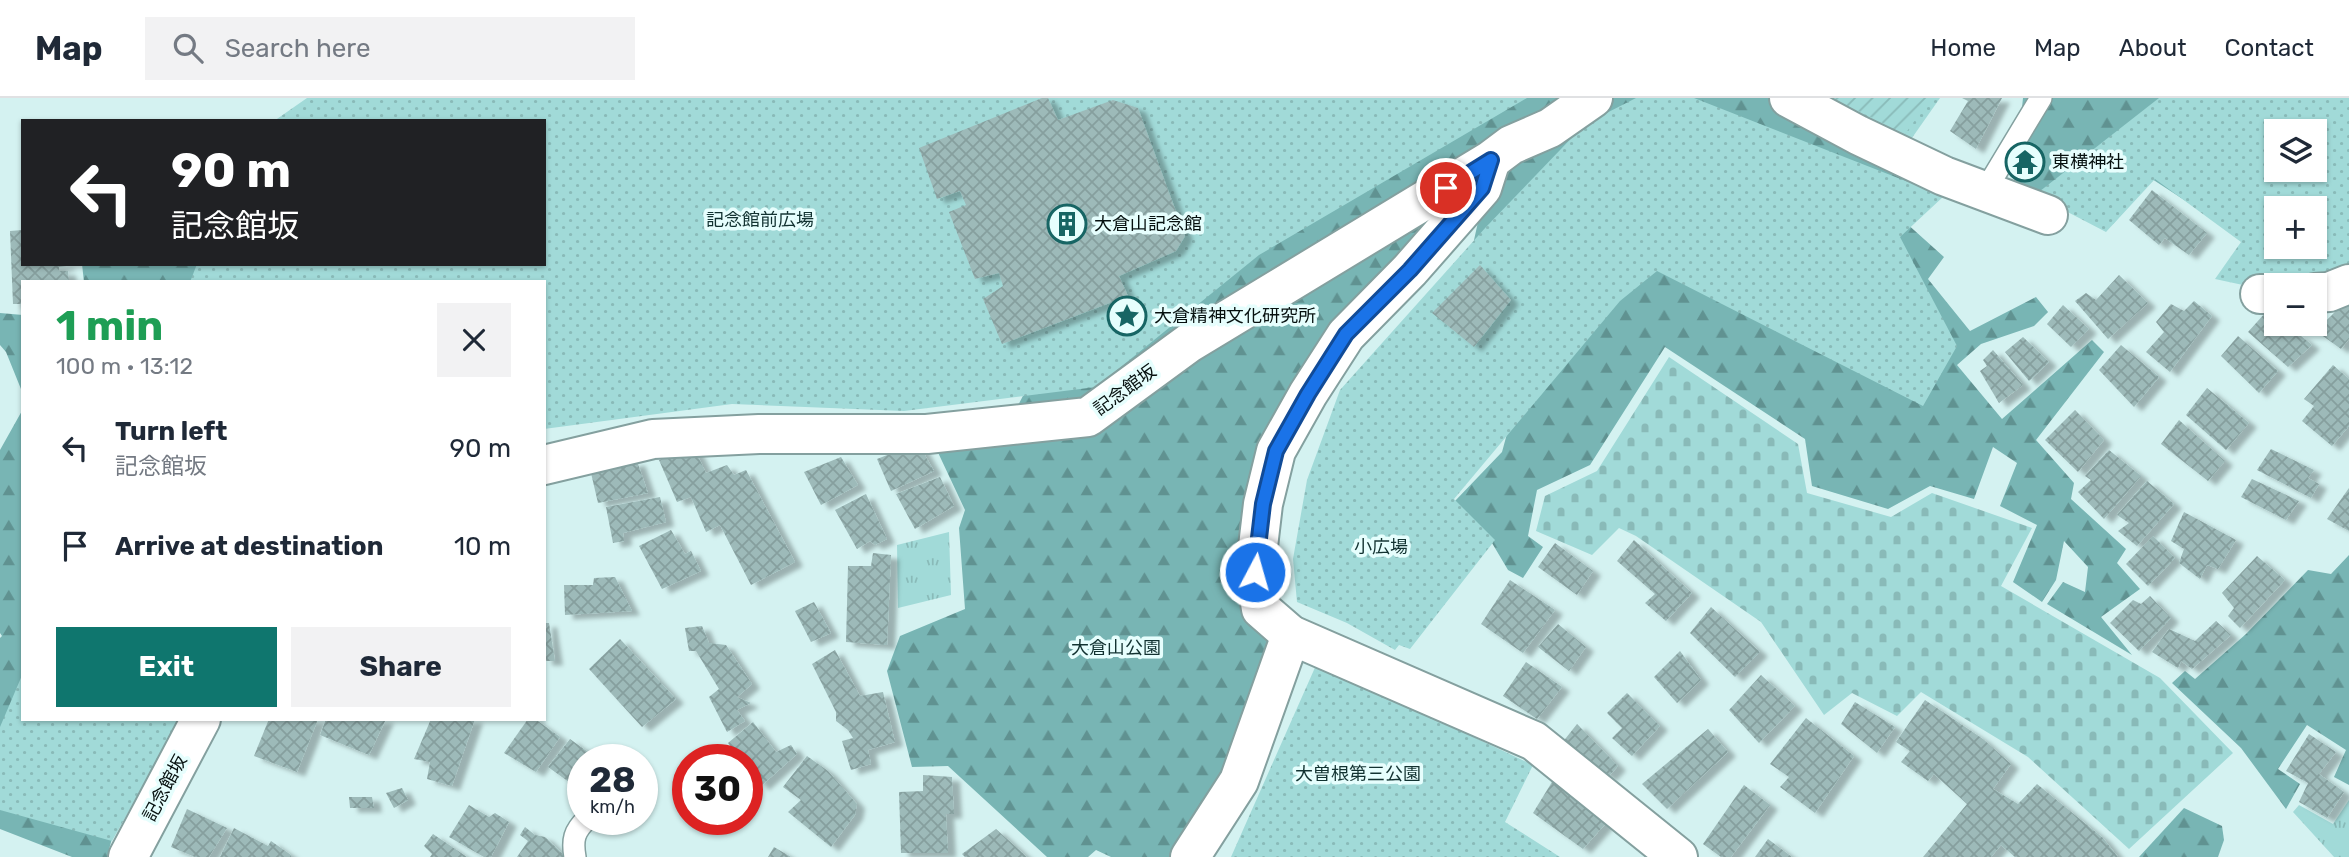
<!DOCTYPE html>
<html lang="en">
<head>
<meta charset="utf-8">
<style>
	body { margin:0; font-family:Rubik,"Noto Sans JP",sans-serif; background:#f2f2f3; color:#1f2937; height:100vh; display:flex; flex-direction:column; font-size:26px; white-space:nowrap }
	* { box-sizing:border-box; margin:0 }
	p { font-size:23px; color:#747a83 }
	.icon { flex:none; width:38px; height:38px; fill:none; stroke:currentColor; stroke-width:2; stroke-linecap:round; stroke-linejoin:round }
	.map { position:relative; flex:1; overflow:hidden }
	.details { position:absolute; left:21px; top:182px; width:525px; height:441px; display:flex; flex-direction:column; background:#fff; border-radius:0px; box-shadow:0 2px 5px #0004 }
	.details>* { flex:none }
	.top-card { position:absolute; left:21px; top:21px; width:525px; height:147px; border-radius:0px; box-shadow:0 2px 5px #0004; background:#202124; color:#fff; overflow:hidden }
	.buttons { position:absolute; left:2264px; top:21px; display:grid; gap:14px }
	.buttons a { display:grid; place-items:center; width:63px; height:63px; border-radius:0px; background:#fff; box-shadow:0 2px 5px #0004; font-size:35px }
	.speed { position:absolute; left:567px; top:646px; display:flex; gap:14px; font-size:35px; font-weight:700; text-align:center }
	.speed>* { display:grid; place-content:center; width:91px; height:91px; border-radius:50%; background:#fff; box-shadow:0 2px 5px #0004; line-height:1 }
	.speed small { font-size:18px; font-weight:400 }
	.speed .limit { border:10px solid #d22; background:#fff; color:#111 }
	.pin { position:absolute; display:grid; place-items:center; width:60px; height:60px; color:#fff; margin:-30px; border:4px solid #fff; border-radius:50%; box-shadow:0 2px 7px #0007 }
	.me { position:absolute; width:77px; margin:-38px; rotate:6deg; stroke-linejoin:round; filter:drop-shadow(0 0 5px #0008) }
	.turn { display:flex; align-items:center; gap:24px; height:147px; padding:0 35px; font-size:32px }
	.turn .icon { width:91px; height:91px; stroke-width:2.5 }
	.turn b { display:block; font-size:49px; line-height:60px }
	.round { display:grid; place-items:center; flex:none; width:74px; height:74px; border-radius:0px; background:#f2f2f3 }
	.head { display:flex; align-items:center; justify-content:space-between; height:119px; padding:0 35px }
	h1 { font-size:42px; font-weight:700; line-height:52px; color:#1e9e55 }
	.cta { display:flex; gap:14px; margin-top:auto; padding:14px 35px }
	.cta a { flex:1; height:80px; border-radius:0px; background:#0f766e; color:#fff; font-size:28px; font-weight:700; line-height:80px; text-align:center }
	.cta a+a { background:#f2f2f3; color:#1f2937 }
	ul { padding:0; list-style:none }
	li { display:flex; align-items:center; gap:21px; height:98px; padding:0 35px }
	li div { flex:1 }
	li b { display:block; font-size:26px }
	li em { font-style:normal }
	header { display:flex; align-items:center; gap:42px; box-sizing:border-box; height:98px; padding:0 35px; background:#fff; border-bottom:2px solid #e0e1e3 }
	header strong { font-size:33px }
	nav { display:flex; gap:38px; margin-inline-start:auto; font-size:24px }
	.search { width:490px; height:63px; background:#f2f2f3; display:flex; align-items:center; gap:18px; box-sizing:border-box; padding:0 24px; border-radius:0px; color:#747a83; font-size:26px }
	.map>svg:first-child { display:block }
	.grass { fill:url(#grass-tufts) }
	.forest { fill:url(#forest-firs); fill-rule:evenodd }
	.cemetery { fill:url(#cemetery-stones) }
	.park { fill:url(#park-dots); fill-rule:evenodd }
	.garden { fill:url(#garden-furrows) }
	.building { fill:url(#building-cross-hatch); filter:url(#shadow) }
	.lines { fill:none; stroke-linecap:round; stroke-linejoin:round }
	.service-casing { stroke:#84a09f; stroke-width:24 }
	.minor-casing { stroke:#84a09f; stroke-width:42 }
	.service { stroke:#fff; stroke-width:21 }
	.minor { stroke:#fff; stroke-width:38 }
	.route-casing { stroke:#114b97; stroke-width:18 }
	.route { stroke:#1a73e8; stroke-width:12 }
	.labels { text-anchor:middle; stroke-width:7; stroke-linejoin:round; paint-order:stroke }
	.poi-label { font-size:18px; fill:#06100f; stroke:#e6fefd; text-anchor:start }
	.park-label { font-size:18px; fill:#123231; stroke:#e6fefd }
	.street-label { font-size:18px; fill:#06100f; stroke:#e6fefd }
</style>
</head>
<body>
<header>
<strong>Map</strong>
<div class="search"><svg class="icon" aria-label="search" viewBox="0 0 24 24"><circle cx="10" cy="10" r="6"/><path d="M15 15l6 6"/></svg>Search here</div>
<nav><a>Home</a><a>Map</a><a>About</a><a>Contact</a></nav>
</header>
<div class="map">
<svg width="2349" height="759" viewBox="0 0 2349 759">
	<defs>
		<pattern id="grass-tufts" width="24" height="20" patternUnits="userSpaceOnUse" patternTransform="scale(1.75)"><rect width="24" height="20" fill="#a1dad8"/><path d="M3 7l-1-3M5 7V3M7 7l1-3M15 17l-1-3M17 17v-4M19 17l1-3" fill="none" stroke="#89bab8"/></pattern>
		<pattern id="forest-firs" width="22" height="20" patternUnits="userSpaceOnUse" patternTransform="scale(1.75)"><rect width="22" height="20" fill="#78b5b4"/><path d="M5 1l3.5 6h-7zM16 11l3.5 6h-7z" fill="#609291"/></pattern>
		<pattern id="cemetery-stones" width="16" height="16" patternUnits="userSpaceOnUse" patternTransform="scale(1.75)"><rect width="16" height="16" fill="#a1dad8"/><path d="M2 7V4a2 2 0 0 1 4 0v3zM10 15v-3a2 2 0 0 1 4 0v3z" fill="#89bab8"/></pattern>
		<pattern id="park-dots" width="8" height="8" patternUnits="userSpaceOnUse" patternTransform="scale(1.75)"><rect width="8" height="8" fill="#a1dad8"/><path d="M2 2h.1M6 6h.1" fill="none" stroke="#89bab8" stroke-width="1.8" stroke-linecap="round"/></pattern>
		<pattern id="garden-furrows" width="10" height="10" patternUnits="userSpaceOnUse" patternTransform="scale(1.75)"><rect width="10" height="10" fill="#a1dad8"/><path d="M-1 1l2-2M0 10L10 0M9 11l2-2" fill="none" stroke="#89bab8"/></pattern>
		<pattern id="building-cross-hatch" width="8" height="8" patternUnits="userSpaceOnUse" patternTransform="scale(1.75)"><rect width="8" height="8" fill="#9dbab9"/><path d="M0 0l8 8M0 8l8-8" fill="none" stroke="#869f9e"/></pattern>
		<filter id="shadow"><feDropShadow dx="8" dy="4.5" stdDeviation="2" flood-color="#0004"/></filter>
	</defs>
	<rect width="100%" height="100%" fill="#d4f2f1"/>
	<g class="grass">
		<path d="M949 434 951 497 898 510 897 447Z"/>
		<path d="M2349 702V759H2334L2293 714 2299 707 2333 726Z"/>
	</g>
	<g class="forest">
		<path d="M1140 0H1772L1922 80 1895 115 1944 159 1928 181 1970 233 2036 199 2048 214 2034 228 1981 246 1957 267 2002 321 2092 242 2104 254 2036 342 2074 385 2071 401 2126 451 2117 465 2140 491 2101 519 2132 557 2047 506 2063 484 2085 494 2088 469 2064 443 2056 482 2042 504 2013 484 2037 427 2000 408 2017 365 1993 349 1974 401 1930 388 1888 411 1812 388 1805 341 1665 249 1590 367 1537 392 1528 438 1543 449 1523 480 1508 472 1492 445 1455 403 1502 354 1514 310 1576 237 1474 142 1480 115 1449 119 1286 355 1269 510 1292 525 1254 626 1179 752 1171 759H1111L1096 752 1088 759H1047L948 668 912 669 887 573 900 538 965 511 959 430 965 412 934 346 1014 315 1039 267Z"/>
		<path d="M2023 0H2349V171L2243 144 2218 124 2152 81 2113 126 2014 85ZM2277 33H2315V72H2277ZM2277 110H2315V149H2277Z"/>
		<path d="M82 166H289L298 184H84Z"/>
		<path d="M0 215 23 217V296L6 254 0 247Z"/>
		<path d="M23 311V621L131 670 107 759H72L0 731V540L2 538 0 535V352Z"/>
		<path d="M2349 457V687L2334 679 2346 652 2307 627 2278 671 2300 686 2286 711 2241 650 2172 585 2185 573 2195 581 2246 536 2308 472 2331 476Z"/>
		<path d="M2184 710 2222 728 2224 742 2218 759H2139Z"/>
	</g>
	<path class="cemetery" d="M1669 259 1798 346 1807 395 1891 419 1932 395 2032 430 2001 488 2160 580 2233 655 2129 751 2028 659 1921 594 1897 618 1852 595 1824 617 1761 524 1636 438 1619 430 1592 457 1536 433 1545 398 1597 373Z"/>
	<g class="park">
		<path d="M307 0H1527L1259 157 1096 289 904 313 732 306 544 331V184H190L197 166H544V23H274Z"/>
		<path d="M1636 0H1694L1944 98 1900 139 1957 248 1923 308 1657 173 1620 203 1454 401 1495 442 1410 551 1399 547 1395 552 1347 525 1297 504 1293 461 1307 382 1340 292 1486 129 1585 26Z"/>
		<path d="M1807 0H1940L1907 47Z"/>
		<path d="M2159 0H2349V175L2315 187H2277L2271 193 2215 181 2241 144 2155 81 2106 134 2035 97ZM2277 33H2315V72H2277ZM2277 110H2315V149H2277Z"/>
		<path d="M1317 565 1533 667 1505 724 1560 759H1231Z"/>
		<path d="M23 575V621H181L112 743 0 712V629Z"/>
	</g>
	<path class="garden" d="M1832 0H1931L1905 36Z"/>
	<g class="building">
		<path d="M1042 0H1048L1058 22 1113 2 1138 10 1185 138 1176 153 1119 178 1128 198 1002 246 983 201 1003 188 999 175 975 181 949 114 966 107 960 93 937 101 919 50Z"/>
		<path d="M1962 0H2002L1976 51 1950 33 1968 3Z"/>
		<path d="M2152 92 2207 135 2189 157 2165 140 2159 147 2129 122Z"/>
		<path d="M23 132V166H67V168L59 169V173H68L69 184H23V206H13L10 133Z"/>
		<path d="M1480 167 1511 202 1474 249 1432 215Z"/>
		<path d="M2119 177 2148 205 2108 241 2075 203 2086 195 2096 202Z"/>
		<path d="M2349 200V241L2341 251 2316 233Z"/>
		<path d="M2194 203 2212 218 2170 274 2146 254 2164 234 2156 224 2171 206 2184 213Z"/>
		<path d="M2063 207 2089 231 2071 249 2047 226Z"/>
		<path d="M2266 214 2277 223V226H2280L2293 237 2301 238 2312 247 2288 269 2248 234Z"/>
		<path d="M2238 238 2278 273 2259 295 2221 258Z"/>
		<path d="M2023 239 2049 264 2029 283 2005 254Z"/>
		<path d="M2121 247 2159 279 2134 309 2099 272Z"/>
		<path d="M1993 252 2023 287 1999 305 1980 273 1987 268 1983 262Z"/>
		<path d="M2333 267 2349 281V328L2332 348 2302 323 2314 308 2304 301Z"/>
		<path d="M2207 290 2249 325 2226 352 2186 317Z"/>
		<path d="M2075 312 2104 342 2078 374 2045 342Z"/>
		<path d="M2179 322 2225 363 2208 383 2161 346Z"/>
		<path d="M918 345 934 373 891 393 877 361Z"/>
		<path d="M694 350 706 375 727 367 734 377 746 372 795 464 751 487 720 427 706 434 691 399 677 404 659 362Z"/>
		<path d="M2271 351 2314 372 2308 380 2319 386 2311 400 2257 372Z"/>
		<path d="M2109 352 2141 378 2104 421 2078 394 2091 382 2085 378Z"/>
		<path d="M841 359 858 387 821 407 804 374Z"/>
		<path d="M637 363 648 395 598 405 591 375Z"/>
		<path d="M940 379 954 408 915 431 896 396Z"/>
		<path d="M2252 381 2299 403 2286 422 2241 399Z"/>
		<path d="M2147 383 2174 406 2137 448 2118 433 2129 425 2117 417Z"/>
		<path d="M2349 390V433L2327 421Z"/>
		<path d="M866 396 887 441 875 447 870 443 857 451 835 412Z"/>
		<path d="M660 399 666 424 623 435 624 443 613 445 606 409Z"/>
		<path d="M2184 414 2236 442 2218 471 2207 467 2200 481 2179 465 2184 451 2171 443Z"/>
		<path d="M671 432 685 456 691 453 701 473 662 491 639 448Z"/>
		<path d="M2153 438 2175 460 2148 488 2126 466Z"/>
		<path d="M1634 442 1692 495 1666 523 1645 505 1655 496 1617 463Z"/>
		<path d="M1555 445 1593 473 1577 497 1538 469Z"/>
		<path d="M873 455 891 457 887 547 846 544 848 468H871Z"/>
		<path d="M2257 458 2285 482 2240 530 2228 518 2234 510 2222 495Z"/>
		<path d="M615 479 632 513 565 517 564 487H593L594 480Z"/>
		<path d="M1510 482 1555 512 1523 555 1481 526Z"/>
		<path d="M2150 498 2171 520 2139 553 2110 525 2133 502 2141 506Z"/>
		<path d="M814 504 831 535 811 544 795 513Z"/>
		<path d="M1711 509 1760 554 1735 579 1690 535Z"/>
		<path d="M2216 523 2231 537 2192 571 2181 563 2178 570 2152 554 2169 531 2195 543Z"/>
		<path d="M544 525H549L555 563H544Z"/>
		<path d="M1558 526 1586 549 1569 573 1538 549Z"/>
		<path d="M702 528 709 545 726 547 752 586 737 599 751 605 737 612 745 623 727 634 709 599 719 591 696 553H689L685 530Z"/>
		<path d="M620 541 676 601 642 629 589 571Z"/>
		<path d="M835 552 860 598 883 594 895 644 868 652 871 666 851 672 842 643 853 640 848 632 836 623V614L812 566Z"/>
		<path d="M1680 553 1701 582 1677 605 1654 579Z"/>
		<path d="M1526 564 1562 589 1537 621 1503 598Z"/>
		<path d="M1761 577 1795 608 1759 645 1729 612Z"/>
		<path d="M1627 595 1660 628 1632 658 1612 640 1622 630 1607 615Z"/>
		<path d="M1925 602 1983 641 2011 666 1993 691 2018 706 2037 686 2103 740 2118 759H2015L2001 747 1991 759H1923L1967 706 1934 676 1928 683 1901 664 1910 653 1896 644Z"/>
		<path d="M1855 604 1895 629 1877 655 1841 626Z"/>
		<path d="M1806 620 1854 658 1815 715 1780 689 1789 679 1770 666Z"/>
		<path d="M269 621H318L297 674 254 658Z"/>
		<path d="M326 621H386L369 657 320 637Z"/>
		<path d="M431 621H475L452 688 427 681 430 664 414 661Z"/>
		<path d="M528 621H535L560 639 536 674 504 655Z"/>
		<path d="M753 624 776 654 791 647 797 656 761 688 747 670V662H741L728 645Z"/>
		<path d="M1577 626 1618 668 1608 679 1562 645Z"/>
		<path d="M1708 631 1728 654 1667 711 1642 686Z"/>
		<path d="M2309 636 2336 654 2319 676 2344 694 2327 720 2299 704 2308 685 2286 673Z"/>
		<path d="M570 641 599 662H583V694L548 669Z"/>
		<path d="M807 658 828 673 857 706 855 717 831 749 788 714 801 702 783 689Z"/>
		<path d="M923 677 952 679 954 716H946L948 755H901L899 694 923 693Z"/>
		<path d="M1552 684 1607 724 1583 751 1533 715Z"/>
		<path d="M1744 687 1770 707 1731 759H1721L1703 746Z"/>
		<path d="M402 690 408 702 394 710 386 695Z"/>
		<path d="M349 699H372L374 710H350Z"/>
		<path d="M469 707 489 719 495 715 509 724 491 759H484L449 739Z"/>
		<path d="M187 711 227 730 209 759H195L171 749Z"/>
		<path d="M525 729 535 737 545 739 566 759H517L528 743 520 737Z"/>
		<path d="M234 730 268 748 271 743 291 757V759H220Z"/>
		<path d="M996 731 1027 759H965L962 756Z"/>
		<path d="M433 736 467 759H430L432 756 424 748Z"/>
		<path d="M1768 741 1792 759H1755Z"/>
		<path d="M774 749 791 759H768Z"/>
	</g>
	<g class="lines">
		<defs>
			<g id="service">
				<path d="M1985 93 2041 0"/>
				<path d="M575 759C572 742 574 733 587 721"/>
			</g>
			<g id="minor">
				<path d="M1789 0 1858 37 1944 78 2048 117"/>
				<path d="M1490 65 1482 90 1410 172 1346 237 1308 296 1276 353 1263 406 1255 474 1261 511 1291 537 1534 643 1678 759"/>
				<path d="M2315 195 2329 194 2349 186"/>
				<path d="M2260 196H2277"/>
				<path d="M544 367 653 341 759 336H927L1088 319 1189 245 1491 62 1511 47 1550 30 1593 0"/>
				<path d="M128 759 201 621"/>
				<path d="M1190 759 1239 683 1291 537"/>
			</g>
		</defs>
		<use href="#service" class="service-casing"/>
		<use href="#minor" class="minor-casing"/>
		<use href="#service" class="service"/>
		<use href="#minor" class="minor"/>
	</g>
	<g class="lines">
		<defs>
			<path id="route" d="M1255 474 1263 406 1276 353 1308 296 1346 236 1410 172 1482 90 1491 62 1446 90"/>
		</defs>
		<use href="#route" class="route-casing"/>
		<use href="#route" class="route"/>
	</g>
	<defs>
		<symbol id="temple-ring" viewBox="-11 -11 22 22"><circle r="9.5" fill="#e6fefd" stroke="#176564" stroke-width="1.5"/><path d="M0-6L5-2H3V0L6.5 2.5H4V6H1.5V3h-3V6H-4V2.5H-6.5L-3 0V-2H-5Z" fill="#176564"/></symbol>
		<symbol id="building-ring" viewBox="-11 -11 22 22"><circle r="9.5" fill="#e6fefd" stroke="#176564" stroke-width="1.5"/><path d="M-4-6H4V6H1V3H-1V6H-4ZM-2.5-4.3h1.7v1.8h-1.7ZM.8-4.3h1.7v1.8H.8ZM-2.5-1h1.7V.8h-1.7ZM.8-1h1.7V.8H.8Z" fill="#176564"/></symbol>
		<symbol id="sight-ring" viewBox="-11 -11 22 22"><circle r="9.5" fill="#e6fefd" stroke="#176564" stroke-width="1.5"/><path d="M0-6L1.8-2.2L6-1.7L2.9 1.2L3.7 5.4L0 3.3L-3.7 5.4L-2.9 1.2L-6-1.7L-1.8-2.2Z" fill="#176564"/></symbol>
	</defs>
	<g fill-rule="evenodd">
		<use href="#temple-ring" x="2003" y="42" width="44" height="44"/>
		<use href="#building-ring" x="1045" y="104" width="44" height="44"/>
		<use href="#sight-ring" x="1105" y="196" width="44" height="44"/>
	</g>
	<g class="labels">
		<g class="poi-label">
			<text x="2052" y="70">東横神社</text>
			<text x="1094" y="132">大倉山記念館</text>
			<text x="1154" y="224">大倉精神文化研究所</text>
		</g>
		<g class="park-label">
			<text x="760" y="128">記念館前広場</text>
			<text x="1381" y="455">小広場</text>
			<text x="1116" y="556">大倉山公園</text>
			<text x="1358" y="682">大曽根第三公園</text>
		</g>
		<g class="street-label">
			<text transform="translate(1125 292) rotate(-36)" y="6">記念館坂</text>
			<text transform="translate(165 690) rotate(-62)" y="6">記念館坂</text>
		</g>
	</g>
</svg>
<div class="buttons">
<a><svg class="icon" aria-label="layers" viewBox="0 0 24 24"><path d="M12 4l9 5-9 5-9-5zM3 14l9 5 9-5"/></svg></a>
<a>+</a>
<a>−</a>
</div>
<div class="speed"><div>28<small>km/h</small></div><div class="limit">30</div></div>
<div class="pin" style="left:1446px;top:90px;background:#d93025"><svg class="icon" aria-label="arrive" viewBox="0 0 24 24"><path d="M6 21V4h12l-3 4 3 4H6"/></svg></div>
<svg class="me" style="left:1255px;top:474px" viewBox="-20 -20 40 40"><circle r="17" fill="#1a73e8" stroke="#fff" stroke-width="3"/><path d="M0-11L8 9 0 5-8 9z" fill="#fff"/></svg>
<div class="top-card">
<div class="turn"><svg class="icon" aria-label="left" viewBox="0 0 24 24"><path d="M17 20v-9H6M10 6l-5 5 5 5"/></svg><div><b>90 m</b>記念館坂</div></div>
</div>
<section class="details">
<div class="head"><div><h1>1 min</h1><p>100 m · 13:12</p></div><a class="round"><svg class="icon" aria-label="close" viewBox="0 0 24 24"><path d="M6 6l12 12M18 6L6 18"/></svg></a></div>
<ul>
<li><svg class="icon" aria-label="left" viewBox="0 0 24 24"><path d="M17 20v-9H6M10 6l-5 5 5 5"/></svg><div><b>Turn left</b><p>記念館坂</p></div><em>90 m</em></li>
<li><svg class="icon" aria-label="arrive" viewBox="0 0 24 24"><path d="M6 21V4h12l-3 4 3 4H6"/></svg><div><b>Arrive at destination</b></div><em>10 m</em></li>
</ul>
<div class="cta"><a>Exit</a><a>Share</a></div>
</section>
</div>
</body>
</html>
